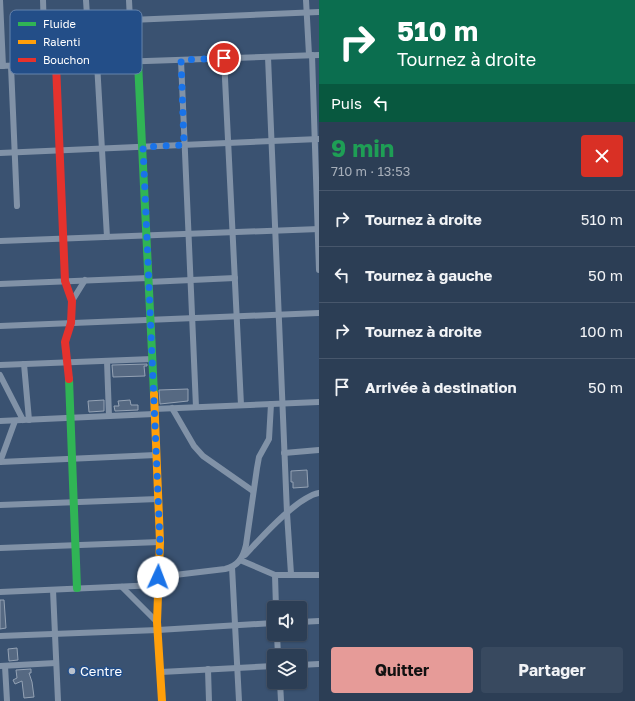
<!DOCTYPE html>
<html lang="fr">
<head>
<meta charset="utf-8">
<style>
	body { margin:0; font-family:"Golos Text",sans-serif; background:#38495f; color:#f1f3f6; height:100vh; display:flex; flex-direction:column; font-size:15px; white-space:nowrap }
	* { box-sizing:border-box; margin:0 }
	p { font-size:13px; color:#a6aeb9 }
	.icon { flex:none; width:22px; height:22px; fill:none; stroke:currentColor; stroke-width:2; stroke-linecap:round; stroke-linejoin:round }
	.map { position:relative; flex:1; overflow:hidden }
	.panel { display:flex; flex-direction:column; background:#2c3e55; width:316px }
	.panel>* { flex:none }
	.top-card { background:#0b6e4f; color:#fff; overflow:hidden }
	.fabs { position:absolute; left:267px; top:601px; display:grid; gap:8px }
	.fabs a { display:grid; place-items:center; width:40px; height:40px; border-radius:4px; background:#2c3e55; box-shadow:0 1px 3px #0004,0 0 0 1px #48576c; font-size:20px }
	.pin { position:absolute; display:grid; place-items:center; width:34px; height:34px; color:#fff; margin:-17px; border:2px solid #fff; border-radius:50%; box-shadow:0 1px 4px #0007 }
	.me { position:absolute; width:44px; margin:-22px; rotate:2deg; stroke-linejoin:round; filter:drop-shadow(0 0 3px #0008) }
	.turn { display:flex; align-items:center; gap:14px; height:84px; padding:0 12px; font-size:18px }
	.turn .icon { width:52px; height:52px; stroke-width:2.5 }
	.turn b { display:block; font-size:28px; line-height:34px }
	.then { display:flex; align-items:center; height:38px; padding:0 12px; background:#0003; gap:8px; font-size:15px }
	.round { display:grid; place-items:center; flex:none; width:42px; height:42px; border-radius:4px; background:#38495f }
	.summary { display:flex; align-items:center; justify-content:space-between; height:68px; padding:0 12px }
	h1 { font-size:24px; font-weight:700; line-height:30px; color:#1e9e55 }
	.action { display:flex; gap:8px; margin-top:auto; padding:8px 12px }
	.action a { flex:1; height:46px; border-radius:4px; background:#e69b98; color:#111; font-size:16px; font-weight:700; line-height:46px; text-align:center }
	.action a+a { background:#38495f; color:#f1f3f6 }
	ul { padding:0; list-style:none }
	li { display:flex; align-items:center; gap:12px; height:56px; padding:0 12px; border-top:1px solid #48576c }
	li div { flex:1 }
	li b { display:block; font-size:15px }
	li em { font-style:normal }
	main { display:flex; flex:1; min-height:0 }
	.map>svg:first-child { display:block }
	.building { fill:#566982; stroke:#94a2b4 }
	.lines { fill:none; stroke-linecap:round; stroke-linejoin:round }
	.street { stroke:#8192a7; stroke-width:6 }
	.fast { stroke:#30b455; stroke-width:8 }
	.slow { stroke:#ff9f0a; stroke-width:8 }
	.jam { stroke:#e5322d; stroke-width:8 }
	.route { stroke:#1a73e8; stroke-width:7; stroke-dasharray:0 12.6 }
	.poi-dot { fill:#bac2cd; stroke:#234e88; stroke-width:1.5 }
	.labels { text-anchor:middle; stroke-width:3; stroke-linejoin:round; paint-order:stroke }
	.poi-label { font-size:13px; fill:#fff; stroke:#234e88; text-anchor:start }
	.key { fill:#234e88; stroke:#6583ac; stroke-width:1 }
	.key-label { font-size:11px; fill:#fff }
</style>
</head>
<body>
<main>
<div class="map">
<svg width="319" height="701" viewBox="0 0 319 701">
	<rect width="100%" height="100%" fill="#3a5271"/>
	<g class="building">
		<path d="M147 364V366H144L145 376 113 377 112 365Z"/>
		<path d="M188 389V401L160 404 159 390Z"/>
		<path d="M104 400V411L89 412 88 401Z"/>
		<path d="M130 400 131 405H138V410L115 411 114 406H119L118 401Z"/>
		<path d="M307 470 308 487 293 488V482H291V471Z"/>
		<path d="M0 600H4L6 628 0 629Z"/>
		<path d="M17 648 18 660 9 661 8 649Z"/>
		<path d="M31 669V673H29L32 682 34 697 24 698 22 681 15 684 13 680 17 678 16 670Z"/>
	</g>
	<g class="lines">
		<g class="street">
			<path d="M0 0 3 66"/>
			<path d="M43 0 45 65"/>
			<path d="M86 0 90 63"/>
			<path d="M129 0 132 62"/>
			<path d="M306 0 309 55"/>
			<path d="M130 20 319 12"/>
			<path d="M312 55 319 270"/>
			<path d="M268 57 287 513 291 574"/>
			<path d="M224 58 241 405"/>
			<path d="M181 60 196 407"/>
			<path d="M97 63 107 237"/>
			<path d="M0 66 319 55"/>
			<path d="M11 66 17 206"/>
			<path d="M0 153 319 139"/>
			<path d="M0 241 319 229"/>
			<path d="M148 282 235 278"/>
			<path d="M0 284 148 278"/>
			<path d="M72 301 85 280"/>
			<path d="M0 326 319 313"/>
			<path d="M107 361 109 416"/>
			<path d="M24 364 29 420"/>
			<path d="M0 365 152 359"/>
			<path d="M0 375 23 420"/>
			<path d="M172 408 194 446 203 456 253 491"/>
			<path d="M154 409 319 402"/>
			<path d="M0 421 154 414"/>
			<path d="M284 453 319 450"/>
			<path d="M0 462 156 455"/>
			<path d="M0 462 15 421"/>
			<path d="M0 505 158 499"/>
			<path d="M0 548 160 542"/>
			<path d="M245 555C261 538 297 497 319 493"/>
			<path d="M240 560 275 575H319"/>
			<path d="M232 567 239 701"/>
			<path d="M275 575 276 608"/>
			<path d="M158 577 225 569C238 566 243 558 246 545L257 468 259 457 269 439 271 404"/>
			<path d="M122 587 157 622"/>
			<path d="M53 590 58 701"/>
			<path d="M0 592 157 585"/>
			<path d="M300 622 319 621"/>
			<path d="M277 634 278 656"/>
			<path d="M0 636 158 630 274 623"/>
			<path d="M300 665 319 664"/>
			<path d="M0 666 56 663"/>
			<path d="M5 666 7 701"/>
			<path d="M208 669 209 701"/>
			<path d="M161 672 274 666"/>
			<path d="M280 682 281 701"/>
		</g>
		<g class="fast">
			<path d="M138 62 154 394"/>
			<path d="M69 379 77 588"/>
		</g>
		<path class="slow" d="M154 394 160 542 157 622 162 701"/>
		<path class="jam" d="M56 64 65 281 72 301 71 323 65 342 69 379"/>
	</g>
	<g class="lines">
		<path class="route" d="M158 577 160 542 143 147 184 145 181 60 224 58"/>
	</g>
	<circle class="poi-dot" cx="72" cy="671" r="4"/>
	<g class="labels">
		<g class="poi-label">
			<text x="80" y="676">Centre</text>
		</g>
	</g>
	<rect x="10" y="10" width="132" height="64" rx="6" class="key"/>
	<rect x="18" y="22" width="18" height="4" fill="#30b455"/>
	<rect x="18" y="40" width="18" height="4" fill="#ff9f0a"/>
	<rect x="18" y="58" width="18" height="4" fill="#e5322d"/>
	<g class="key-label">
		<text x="43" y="28">Fluide</text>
		<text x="43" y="46">Ralenti</text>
		<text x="43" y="64">Bouchon</text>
	</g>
</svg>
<div class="fabs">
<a><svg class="icon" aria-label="sound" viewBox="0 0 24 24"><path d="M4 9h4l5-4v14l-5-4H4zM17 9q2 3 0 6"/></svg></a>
<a><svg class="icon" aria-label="layers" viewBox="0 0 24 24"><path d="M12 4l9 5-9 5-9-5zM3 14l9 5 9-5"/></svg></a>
</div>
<div class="pin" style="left:224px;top:58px;background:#d93025"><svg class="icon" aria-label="arrive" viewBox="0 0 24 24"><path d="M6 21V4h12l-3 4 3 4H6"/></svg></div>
<svg class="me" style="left:158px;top:577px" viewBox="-20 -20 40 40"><circle r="19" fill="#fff"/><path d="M0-13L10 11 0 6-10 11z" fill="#1a73e8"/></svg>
</div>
<section class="panel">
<div class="top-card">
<div class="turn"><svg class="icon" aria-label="right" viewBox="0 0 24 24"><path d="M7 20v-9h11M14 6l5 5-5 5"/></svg><div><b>510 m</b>Tournez à droite</div></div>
<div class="then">Puis<svg class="icon" aria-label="left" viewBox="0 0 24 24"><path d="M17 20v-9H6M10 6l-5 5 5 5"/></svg></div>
</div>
<div class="summary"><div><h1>9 min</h1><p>710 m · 13:53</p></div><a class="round" style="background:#d93025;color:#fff"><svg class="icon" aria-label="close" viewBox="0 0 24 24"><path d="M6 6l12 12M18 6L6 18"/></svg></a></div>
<ul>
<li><svg class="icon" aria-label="right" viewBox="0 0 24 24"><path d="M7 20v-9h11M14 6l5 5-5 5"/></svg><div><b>Tournez à droite</b></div><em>510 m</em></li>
<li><svg class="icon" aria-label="left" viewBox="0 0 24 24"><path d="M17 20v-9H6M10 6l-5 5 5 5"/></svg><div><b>Tournez à gauche</b></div><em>50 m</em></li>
<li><svg class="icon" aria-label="right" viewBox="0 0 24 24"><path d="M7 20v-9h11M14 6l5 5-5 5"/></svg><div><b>Tournez à droite</b></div><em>100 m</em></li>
<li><svg class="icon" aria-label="arrive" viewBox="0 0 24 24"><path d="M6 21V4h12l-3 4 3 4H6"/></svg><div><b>Arrivée à destination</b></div><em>50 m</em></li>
</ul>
<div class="action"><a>Quitter</a><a>Partager</a></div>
</section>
</main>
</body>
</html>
